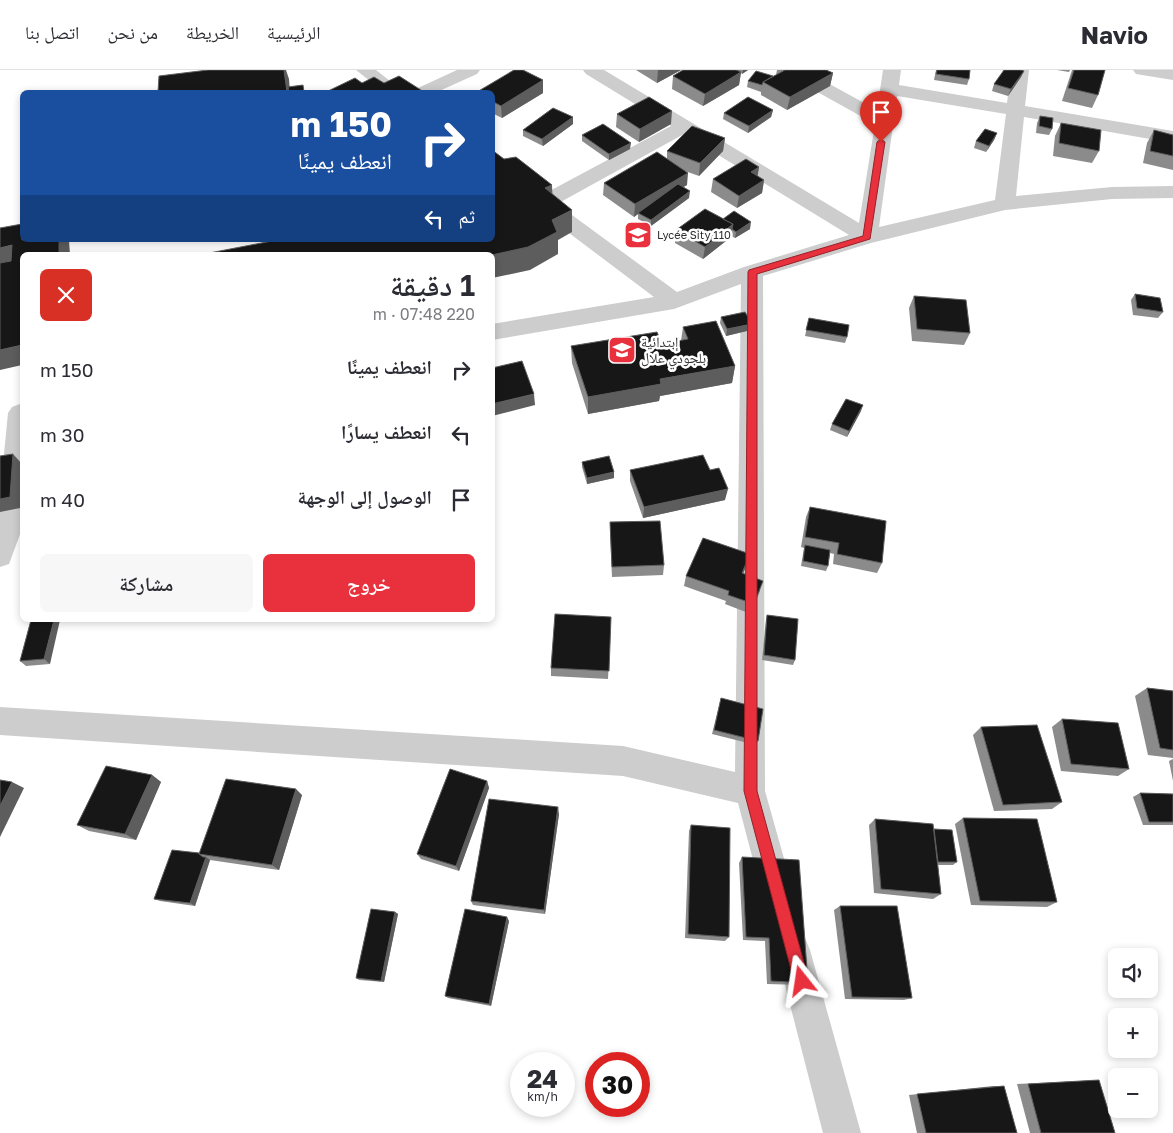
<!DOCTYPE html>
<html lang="ar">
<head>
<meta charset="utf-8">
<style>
	body { margin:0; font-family:"Golos Text","Noto Naskh Arabic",sans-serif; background:#f7f7f7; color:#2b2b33; direction:rtl; height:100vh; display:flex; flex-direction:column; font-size:19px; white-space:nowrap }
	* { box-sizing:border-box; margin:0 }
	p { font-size:16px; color:#7c7c81 }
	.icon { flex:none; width:28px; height:28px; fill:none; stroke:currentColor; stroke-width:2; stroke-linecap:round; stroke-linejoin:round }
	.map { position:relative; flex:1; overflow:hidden; direction:ltr }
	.details { position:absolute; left:20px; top:182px; width:475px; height:370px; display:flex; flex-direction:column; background:#fff; border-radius:8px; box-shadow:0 2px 8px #0003; direction:rtl }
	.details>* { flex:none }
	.hud { position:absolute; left:20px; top:20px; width:475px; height:152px; border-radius:8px; box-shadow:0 2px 8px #0003; direction:rtl; background:#1a4fa0; color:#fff; overflow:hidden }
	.tools { position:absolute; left:1108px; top:878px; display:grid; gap:10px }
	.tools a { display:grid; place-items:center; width:50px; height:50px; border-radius:8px; background:#fff; box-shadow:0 2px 8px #0003; font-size:25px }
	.speed { position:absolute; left:510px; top:982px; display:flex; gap:10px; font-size:25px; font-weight:700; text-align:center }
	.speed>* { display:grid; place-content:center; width:65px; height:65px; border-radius:50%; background:#fff; box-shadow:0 2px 8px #0003; line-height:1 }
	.speed small { font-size:12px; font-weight:400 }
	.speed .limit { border:8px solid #d22; background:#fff; color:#111 }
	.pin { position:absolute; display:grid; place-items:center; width:42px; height:42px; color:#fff; margin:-51px -21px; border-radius:50% 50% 50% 0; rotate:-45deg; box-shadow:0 0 5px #0007 }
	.pin .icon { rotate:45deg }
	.me { position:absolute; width:55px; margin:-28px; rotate:345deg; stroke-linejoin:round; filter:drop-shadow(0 0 4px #0008) }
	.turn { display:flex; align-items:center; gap:18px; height:105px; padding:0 20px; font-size:22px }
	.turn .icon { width:65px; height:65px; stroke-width:2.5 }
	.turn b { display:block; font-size:35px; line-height:42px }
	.then { display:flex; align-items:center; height:48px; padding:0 20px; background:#0003; gap:10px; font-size:19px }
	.round { display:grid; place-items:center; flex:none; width:52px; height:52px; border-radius:8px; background:#f7f7f7 }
	.headline { display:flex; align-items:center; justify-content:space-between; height:85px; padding:0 20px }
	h1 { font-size:30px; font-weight:600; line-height:38px }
	.primary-button { display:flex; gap:10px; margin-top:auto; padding:10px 20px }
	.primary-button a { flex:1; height:58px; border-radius:8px; background:#e8313d; color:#fff; font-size:20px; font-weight:600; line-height:58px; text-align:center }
	.primary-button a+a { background:#f7f7f7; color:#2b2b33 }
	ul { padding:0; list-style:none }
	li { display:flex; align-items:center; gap:15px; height:65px; padding:0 20px }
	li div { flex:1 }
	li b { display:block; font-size:19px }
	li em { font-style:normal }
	header { display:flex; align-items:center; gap:30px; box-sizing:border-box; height:70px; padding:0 25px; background:#fff; border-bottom:1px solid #e1e1e2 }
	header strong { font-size:24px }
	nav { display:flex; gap:28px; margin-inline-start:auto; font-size:18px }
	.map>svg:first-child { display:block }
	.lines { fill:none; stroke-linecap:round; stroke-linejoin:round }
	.street { fill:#cdcdcd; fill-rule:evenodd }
	.wall { fill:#8b8b8b }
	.shaded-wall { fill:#5d5d5d }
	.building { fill:#171717; stroke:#5d5d5d }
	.route { fill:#e8313d; stroke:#972028 }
	.labels { text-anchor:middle; stroke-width:5; stroke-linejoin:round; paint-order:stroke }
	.far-poi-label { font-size:11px; fill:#303030; stroke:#fff; text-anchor:start }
	.poi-label { font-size:14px; fill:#303030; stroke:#fff; text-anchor:start }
</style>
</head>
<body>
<header>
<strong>Navio</strong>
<nav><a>الرئيسية</a><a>الخريطة</a><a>من نحن</a><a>اتصل بنا</a></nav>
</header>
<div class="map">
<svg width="1173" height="1063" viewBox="0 0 1173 1063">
	<rect width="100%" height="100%" fill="#fff"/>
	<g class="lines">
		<g class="street">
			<path d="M356 0H376L404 22H384Z"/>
			<path d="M457 0H480L477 4 437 22H415L418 18Z"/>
			<path d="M583 0H604L859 153 875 54 785 4 782 0H804L877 40 883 0H901L899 15 1007 33 1011 0H1029L1025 36 1173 61V73L1024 47 1016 126 1112 117 1173 116V128L1112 129 1005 140 871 173 763 206 765 721 794 824 790 836 778 840 766 836 762 824 738 733 623 706 0 665V637L623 676 735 702 741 214 674 239 492 270V254L654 227 492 105V89L499 91 544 124 671 56 586 4ZM897 26 1006 44 995 130 879 157ZM684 64 849 165 744 197 677 222 557 134Z"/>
			<path d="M1133 0H1173V10L1136 4Z"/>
			<path d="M20 334 22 335V459L9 494 0 497V425L8 343 12 337Z"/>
			<path d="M793 863 805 868 810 880 861 1063H823L776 880 781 868Z"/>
		</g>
	</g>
	<g class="wall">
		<path d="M636 0H681L657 13Z"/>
		<path d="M683 0H748L742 4 741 3 739 15 703 36 672 19 673 6Z"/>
		<path d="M777 0H826L833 3 830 16 787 40 761 25V22L747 17 748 11 773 6 776 5Z"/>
		<path d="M936 0H970L969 9 967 15 934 10Z"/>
		<path d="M1057 0H1070L1069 2Z"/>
		<path d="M1072 0H1105L1098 25 1092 38 1062 31Z"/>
		<path d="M1024 1 1021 7 1008 26 992 21 994 14Z"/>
		<path d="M543 10V23L502 48 492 43V22Z"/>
		<path d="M773 40 771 47 748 63 723 49 724 43Z"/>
		<path d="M617 44 671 54 639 72 616 57Z"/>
		<path d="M1040 46 1052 59 1049 65 1036 63 1037 53Z"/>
		<path d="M573 47V54L543 76 523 66V60Z"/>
		<path d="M1061 53 1099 81 1092 93 1053 86 1055 66Z"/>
		<path d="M1154 60 1173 65V100L1143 93 1147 73Z"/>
		<path d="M997 63 994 70 986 82 974 78 976 71Z"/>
		<path d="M582 65 630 79 609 90 582 71Z"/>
		<path d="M725 68 723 81 699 106 685 101 687 115 683 117 689 128 651 156 638 149V144L634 147 603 125 604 113 667 88V81Z"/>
		<path d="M759 97 757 106 764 110 762 123 737 138 711 122 713 109Z"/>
		<path d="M723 149 750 159 735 168 731 166V167L703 189 675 173 676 160Z"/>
		<path d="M1135 224 1163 242 1158 248 1133 245 1131 230Z"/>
		<path d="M914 226 970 263 964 275 912 271 909 238Z"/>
		<path d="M721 247 751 260 726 266 720 253Z"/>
		<path d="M809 248 847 267 845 273 805 266Z"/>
		<path d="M683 257 735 296 732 313 660 326 659 331 588 344 572 293 571 276 662 274 681 271Z"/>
		<path d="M861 341 847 367 830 360 832 354Z"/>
		<path d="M582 392 614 408 587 414 582 397Z"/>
		<path d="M630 400H710L725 430 643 448 630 411Z"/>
		<path d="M810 437 882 493 877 503 833 494 834 484 830 483 828 496 826 501 801 496 804 478 801 477 806 447Z"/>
		<path d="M610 452 664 495 663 505 612 507 610 462Z"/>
		<path d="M747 494 743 504 760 521 751 544 725 534 726 531 684 516 686 506Z"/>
		<path d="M767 545 795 590 793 595 762 590 766 549Z"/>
		<path d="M611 547 608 609 551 606V598Z"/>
		<path d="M31 550 50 594 26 596 20 591Z"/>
		<path d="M1147 618 1173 621V688L1148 685 1135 626Z"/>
		<path d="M721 628 758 671 756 675 712 664Z"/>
		<path d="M1062 649 1129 699 1118 706 1061 701 1052 657Z"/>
		<path d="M981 657 1062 732 1052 739 994 741 973 665Z"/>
		<path d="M1173 689V711L1169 691Z"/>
		<path d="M152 705 161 712 136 770 89 761 77 755Z"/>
		<path d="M487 711 489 718 459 801 421 789 417 784Z"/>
		<path d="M1140 723 1173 724V755H1143L1133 727Z"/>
		<path d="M302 725 279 800 210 790 195 836 160 831 154 829 199 783Z"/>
		<path d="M559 744 545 844 473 835 471 831Z"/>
		<path d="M963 748 1057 832 1047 837 971 835 955 754Z"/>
		<path d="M875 749 934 759 957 792 953 795H938L941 824 933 829 874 823 869 755Z"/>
		<path d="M691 755 729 867 725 871 685 868 689 761Z"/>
		<path d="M742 787 808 913 802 915 767 914 765 871 743 870 739 793Z"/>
		<path d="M840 836 912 928 904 930 845 929 834 840Z"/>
		<path d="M395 842 398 844 384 912 359 910 356 908Z"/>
		<path d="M509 851 491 936 448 928 445 926Z"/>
		<path d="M1099 1010 1115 1063H1030L1017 1014Z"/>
		<path d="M993 1016H1004L1017 1063H917L909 1025Z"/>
	</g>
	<g class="shaded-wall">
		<path d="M284 0H286L289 9 290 22H287Z"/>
		<path d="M658 0H681L657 13Z"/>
		<path d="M743 0H748L742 4Z"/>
		<path d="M1024 1 1021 7 1008 26 1011 19Z"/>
		<path d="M741 2 739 15 703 36 705 24Z"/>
		<path d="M833 3 830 16 787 40 790 27Z"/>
		<path d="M543 10V23L502 48 501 36Z"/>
		<path d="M773 40 771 47 748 63 749 56Z"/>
		<path d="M672 41 671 54 639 72 640 59Z"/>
		<path d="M573 47V54L543 76 542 69Z"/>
		<path d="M997 63 994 70 986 82 989 76Z"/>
		<path d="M725 68 723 81 699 106 700 93Z"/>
		<path d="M631 73 630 79 609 90V84Z"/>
		<path d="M759 97 757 110 751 102Z"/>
		<path d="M688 103 687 115 639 143H638V144L634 147 635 134Z"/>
		<path d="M764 110 762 123 737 138 739 126Z"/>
		<path d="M552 115 553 138 545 118Z"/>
		<path d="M690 121 689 128 651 156V150Z"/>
		<path d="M572 140V162L558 170V184L530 200 492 208V185L552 150Z"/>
		<path d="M751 152 750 159 735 168 736 162Z"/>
		<path d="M733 154 731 167 703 189 705 177Z"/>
		<path d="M59 170H69L70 185H59Z"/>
		<path d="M12 175 22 191 0 198V178Z"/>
		<path d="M752 254 751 260 726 266 727 259Z"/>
		<path d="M22 275V295L0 300V280Z"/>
		<path d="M735 296 732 313 660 326 659 331 588 344V327L660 309Z"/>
		<path d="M534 324 535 335 492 346V334Z"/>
		<path d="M863 335 861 341 847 367 849 361Z"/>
		<path d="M13 384 22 394V405L20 438 0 442V429Z"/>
		<path d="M614 402V408L587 414V408Z"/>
		<path d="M728 419 725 430 643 448 644 437Z"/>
		<path d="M750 484 747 494 739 513 742 503Z"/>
		<path d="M54 550H60L50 594 44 589Z"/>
		<path d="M152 705 161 712 136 770 125 764Z"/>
		<path d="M487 711 489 718 459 801 456 796Z"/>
		<path d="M12 712 24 718 0 767V736Z"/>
		<path d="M296 719 302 725 279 800 272 795Z"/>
		<path d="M558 737 559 744 545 844 544 840Z"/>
		<path d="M206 787 210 790 195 836 190 833Z"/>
		<path d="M395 842 398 844 384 912 381 911Z"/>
		<path d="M507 847 509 851 491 936 489 934Z"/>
	</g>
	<g class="building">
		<path d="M208 0H284L287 22H158L159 6Z"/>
		<path d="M514 0H523L543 10 501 36 492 31V22H477Z"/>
		<path d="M683 0H736L741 2 705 24 673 6Z"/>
		<path d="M785 0H826L833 3 790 27 763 12Z"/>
		<path d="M937 0H970L969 9 936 4Z"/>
		<path d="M1004 0H1021L1024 1 1011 19 994 14Z"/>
		<path d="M1074 0H1105L1098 25 1068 18Z"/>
		<path d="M756 1 773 6 763 12 762 15 748 11Z"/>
		<path d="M399 6 424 22H326L355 8 362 13 374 7 384 13Z"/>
		<path d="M303 15 304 22H289L288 17Z"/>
		<path d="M649 27 672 41 640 59 617 44Z"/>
		<path d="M748 27 773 40 749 56 724 43Z"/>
		<path d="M553 38 573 47 542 69 523 60Z"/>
		<path d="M1040 46 1053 48 1052 59 1039 56Z"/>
		<path d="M1061 53 1101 60 1099 81 1059 73Z"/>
		<path d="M603 54 631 73 609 84 582 65Z"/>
		<path d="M692 56 725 68 700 93 667 81Z"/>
		<path d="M985 59 997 63 989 76 976 71Z"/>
		<path d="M1154 60 1173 65V86L1150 81Z"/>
		<path d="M492 80 504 89 516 87 552 115 545 118 572 140 552 150 557 162 528 177 492 185H199L277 170H492Z"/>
		<path d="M657 82 688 103 635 134 604 113Z"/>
		<path d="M746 89 759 97 751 102 764 110 739 126 713 109Z"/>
		<path d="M678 114 690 121 651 150 638 143Z"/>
		<path d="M705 139 733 154 705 177 676 160Z"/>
		<path d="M734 141 751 152 736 162 732 159 733 154 723 149Z"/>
		<path d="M22 154V170H59V185H22V275L0 280V193L11 191 12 175 0 178V158Z"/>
		<path d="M1135 224 1160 228 1163 242 1137 238Z"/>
		<path d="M914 226 966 230 970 263 917 259Z"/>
		<path d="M745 242 752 254 727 259 721 247Z"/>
		<path d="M809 248 849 255 847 267 806 260Z"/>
		<path d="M716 251 735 296 660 309 661 314 588 327 571 276 657 262 662 274 688 269 683 257Z"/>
		<path d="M522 291 534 324 492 334V298Z"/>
		<path d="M846 329 863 335 849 361 832 354Z"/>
		<path d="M13 384 10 427 0 429V386Z"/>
		<path d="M703 385 710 400 719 398 728 419 644 437 630 400Z"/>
		<path d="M609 386 614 402 587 408 582 392Z"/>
		<path d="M810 437 886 451 882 493 837 484 839 473 805 467Z"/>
		<path d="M660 451 664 495 612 497 610 452Z"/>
		<path d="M703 468 750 484 742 503 763 511 754 534 728 525 729 521 686 506Z"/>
		<path d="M805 475 830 480 828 496 803 491Z"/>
		<path d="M555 544 611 547 609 601 551 598Z"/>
		<path d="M767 545 798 549 795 590 764 585Z"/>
		<path d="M31 550H54L44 589 20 591Z"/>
		<path d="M1147 618 1173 621V680L1160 678Z"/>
		<path d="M721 628 763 639 758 671 714 660Z"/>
		<path d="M1062 649 1118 653 1129 699 1071 694Z"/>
		<path d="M1037 655 1062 732 1003 735 981 657Z"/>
		<path d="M106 696 152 705 125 764 77 755Z"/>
		<path d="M450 699 487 711 456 796 417 784Z"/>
		<path d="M226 709 296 719 272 795 199 784Z"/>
		<path d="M0 710 12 712 0 736Z"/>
		<path d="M1140 723 1173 724V752H1149Z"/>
		<path d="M489 729 558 737 544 840 471 831Z"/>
		<path d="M963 748 1037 749 1057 832 980 831Z"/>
		<path d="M875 749 933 754 941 824 881 819Z"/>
		<path d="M691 755 730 758 729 867 688 864Z"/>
		<path d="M934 759 952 760 957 792H938Z"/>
		<path d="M172 780 199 783V784L203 787H206L190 833 154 829Z"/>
		<path d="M742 787 799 790 808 913 771 911 769 868 746 867Z"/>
		<path d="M840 836H897L912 928 852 927Z"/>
		<path d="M371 839 395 842 381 911 356 908Z"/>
		<path d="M465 839 507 847 489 934 445 926Z"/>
		<path d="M1099 1010 1115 1063H1041L1028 1014Z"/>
		<path d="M1004 1016 1017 1063H926L917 1024Z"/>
	</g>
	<path class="route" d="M881 69 885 72 870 169 757 204V721L809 911 807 916 802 918 797 916 794 911 744 721 748 202 749 200 863 166 877 72Z"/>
	<defs>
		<symbol id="school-square" viewBox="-11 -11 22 22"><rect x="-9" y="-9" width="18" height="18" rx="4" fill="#e8313d" stroke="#fff"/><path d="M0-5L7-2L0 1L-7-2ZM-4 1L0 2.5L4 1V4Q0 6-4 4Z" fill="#fff"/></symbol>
	</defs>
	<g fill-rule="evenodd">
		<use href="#school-square" x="622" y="149" width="32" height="32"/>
		<use href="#school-square" x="606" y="264" width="32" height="32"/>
	</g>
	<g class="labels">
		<g class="far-poi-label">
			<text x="657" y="169">Lycée Sity 110</text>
		</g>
		<g class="poi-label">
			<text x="641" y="277">إبتدائية<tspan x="641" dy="16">بلجودي علال</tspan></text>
		</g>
	</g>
</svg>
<div class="tools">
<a><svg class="icon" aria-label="sound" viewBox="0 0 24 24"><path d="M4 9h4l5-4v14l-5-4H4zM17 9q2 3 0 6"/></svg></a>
<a>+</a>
<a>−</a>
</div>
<div class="speed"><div>24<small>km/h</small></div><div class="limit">30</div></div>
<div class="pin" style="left:881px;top:72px;background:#d93025"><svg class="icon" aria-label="arrive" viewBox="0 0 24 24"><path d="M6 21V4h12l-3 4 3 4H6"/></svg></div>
<svg class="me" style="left:802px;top:911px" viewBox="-20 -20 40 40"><path d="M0-17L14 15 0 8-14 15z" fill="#e8313d" stroke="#fff" stroke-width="4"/></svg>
<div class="hud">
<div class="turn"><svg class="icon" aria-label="right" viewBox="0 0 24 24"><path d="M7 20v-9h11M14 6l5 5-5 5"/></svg><div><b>150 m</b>انعطف يمينًا</div></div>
<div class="then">ثم<svg class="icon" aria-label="left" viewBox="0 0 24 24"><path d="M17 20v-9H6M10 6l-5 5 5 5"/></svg></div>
</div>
<section class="details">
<div class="headline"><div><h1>1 دقيقة</h1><p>220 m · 07:48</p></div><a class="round" style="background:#d93025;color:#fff"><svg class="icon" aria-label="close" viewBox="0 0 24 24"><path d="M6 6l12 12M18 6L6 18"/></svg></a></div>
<ul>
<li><svg class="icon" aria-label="right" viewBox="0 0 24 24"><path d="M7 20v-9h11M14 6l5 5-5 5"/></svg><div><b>انعطف يمينًا</b></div><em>150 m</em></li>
<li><svg class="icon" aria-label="left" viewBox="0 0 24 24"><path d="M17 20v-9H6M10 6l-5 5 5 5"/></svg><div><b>انعطف يسارًا</b></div><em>30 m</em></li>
<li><svg class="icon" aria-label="arrive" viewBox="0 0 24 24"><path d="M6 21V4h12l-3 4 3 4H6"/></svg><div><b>الوصول إلى الوجهة</b></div><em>40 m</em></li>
</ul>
<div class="primary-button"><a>خروج</a><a>مشاركة</a></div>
</section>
</div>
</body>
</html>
